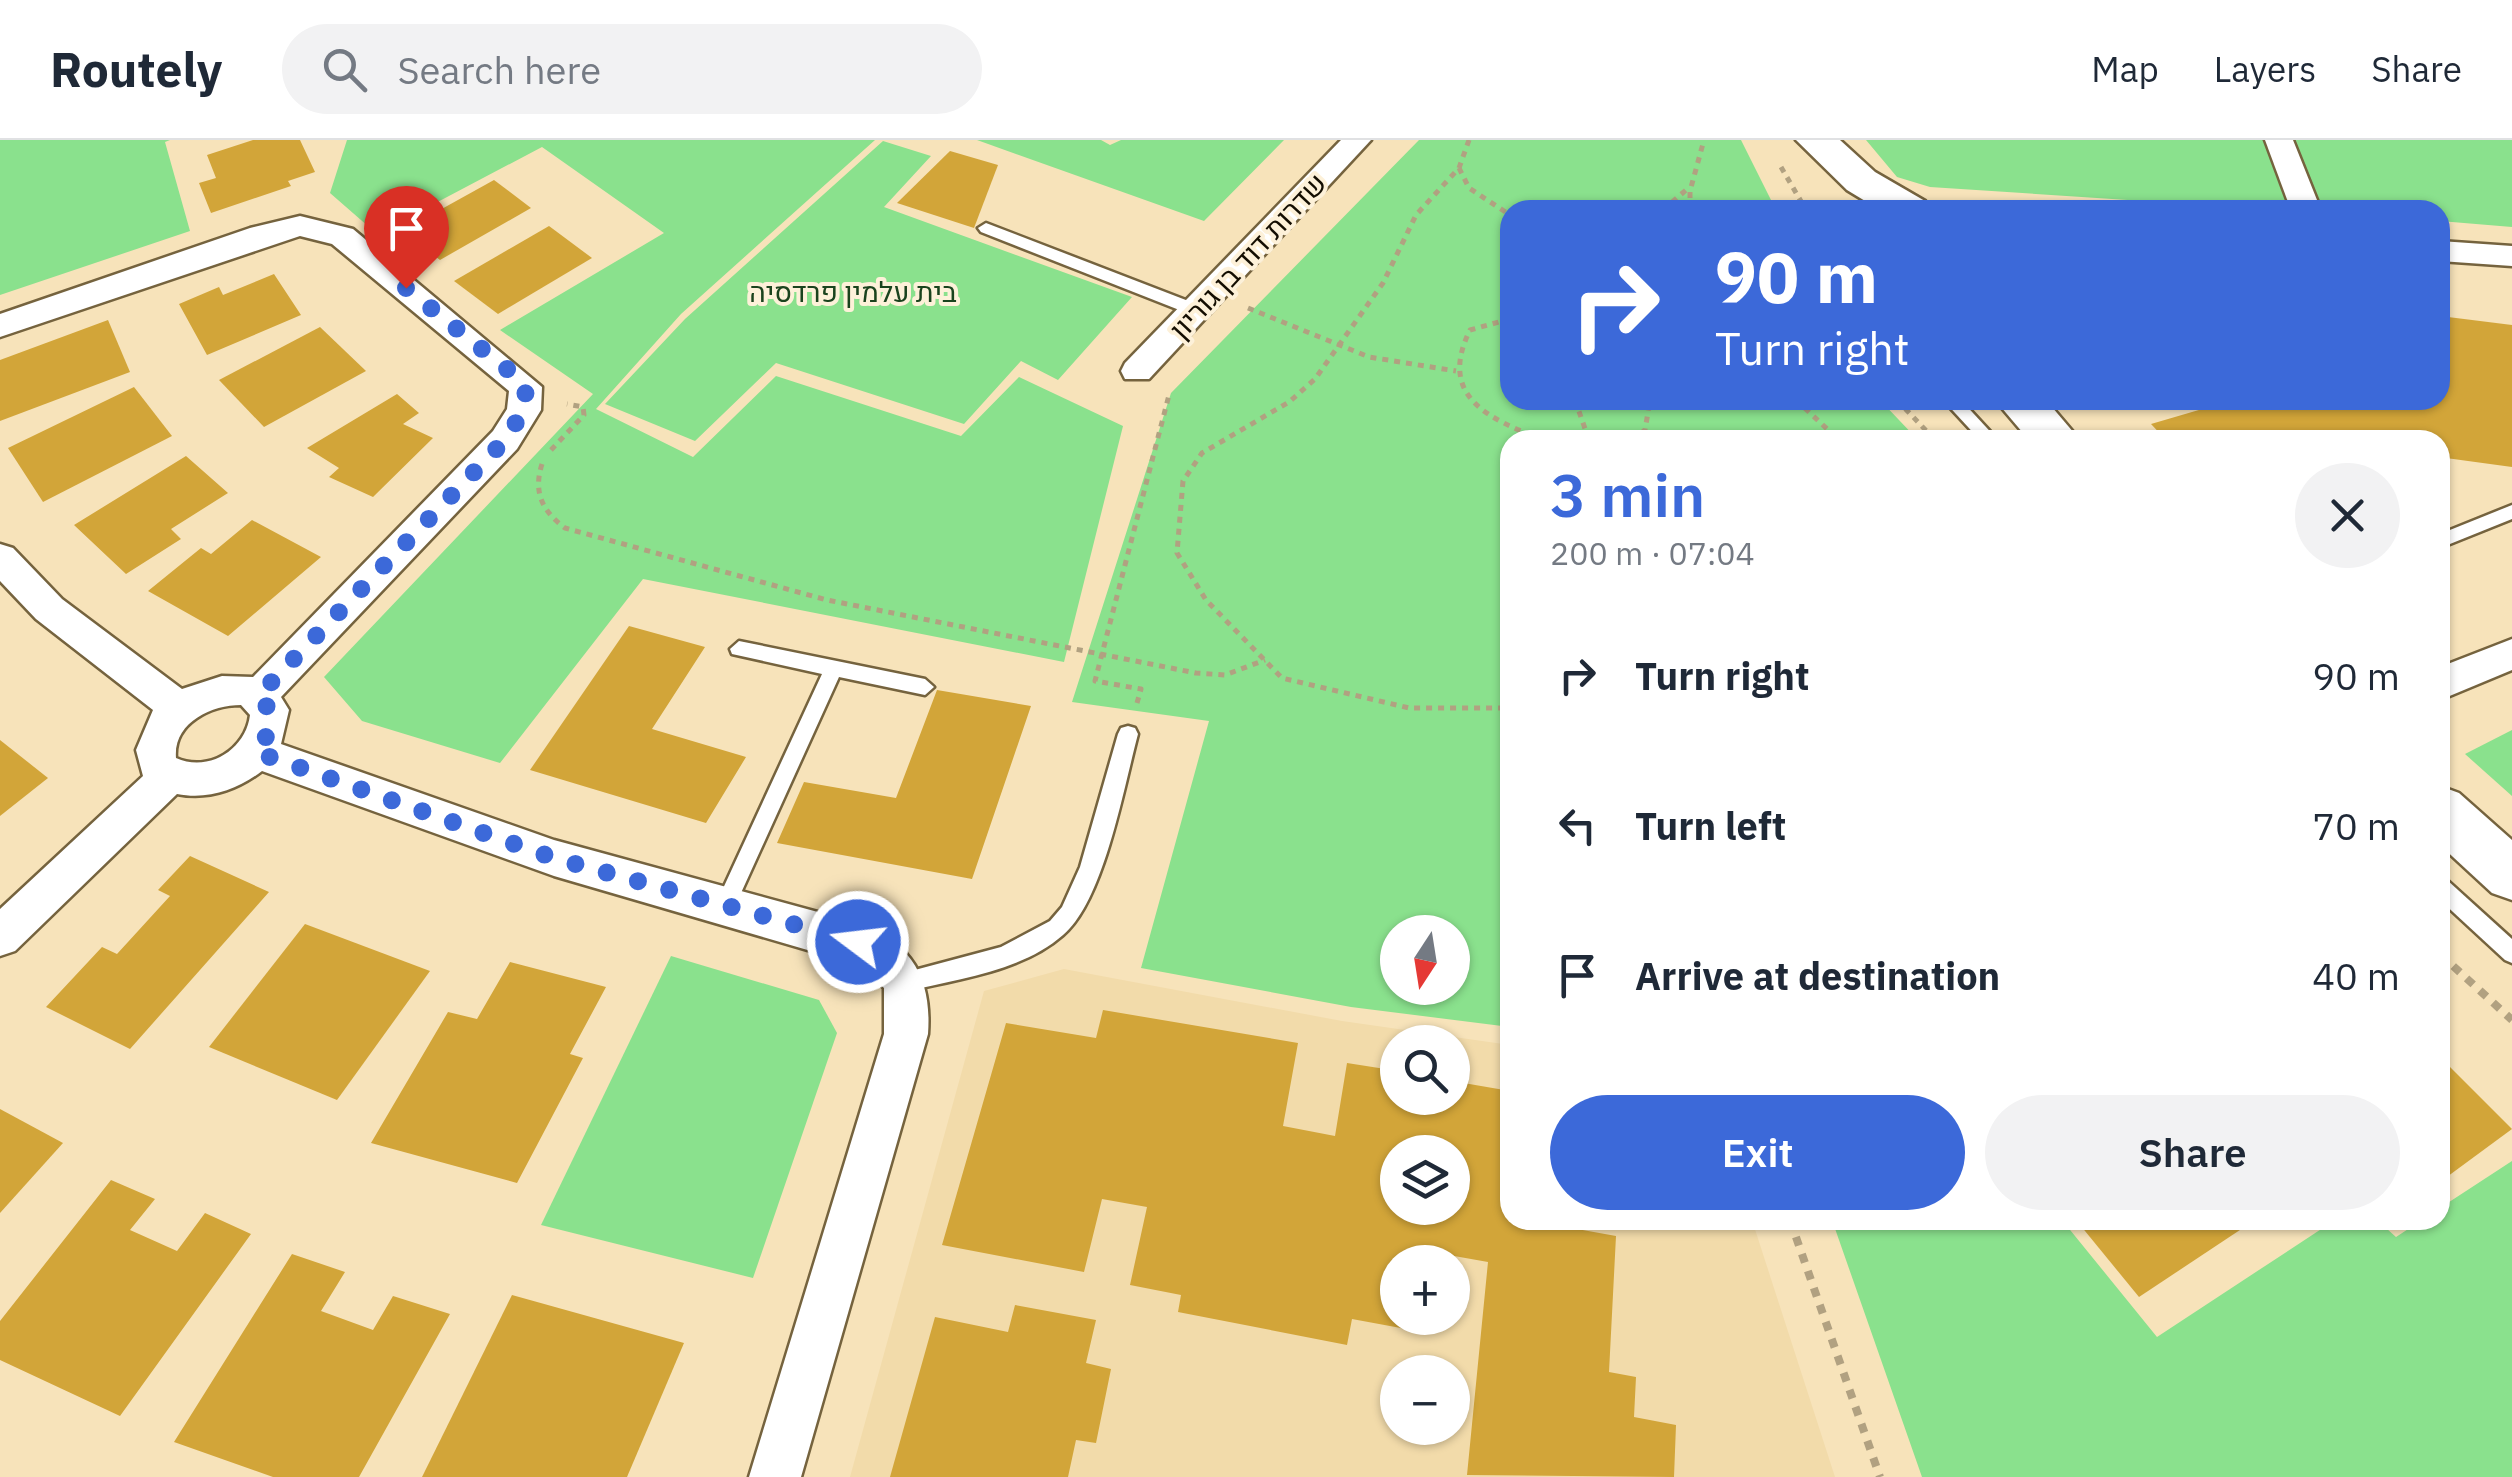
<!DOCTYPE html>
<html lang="en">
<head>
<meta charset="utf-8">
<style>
	body { margin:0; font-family:"IBM Plex Sans",Heebo,sans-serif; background:#f2f2f3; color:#1f2937; height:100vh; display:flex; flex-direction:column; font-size:38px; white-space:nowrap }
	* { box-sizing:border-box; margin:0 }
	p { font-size:32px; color:#747a83 }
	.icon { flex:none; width:55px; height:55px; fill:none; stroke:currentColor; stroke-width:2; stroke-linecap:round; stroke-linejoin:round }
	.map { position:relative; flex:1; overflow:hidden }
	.side { position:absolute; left:1500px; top:290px; width:950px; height:800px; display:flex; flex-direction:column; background:#fff; border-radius:30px; box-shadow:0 2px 8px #0004 }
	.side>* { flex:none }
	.banner { position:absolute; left:1500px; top:60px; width:950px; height:210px; border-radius:30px; box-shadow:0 2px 8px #0004; background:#3c69d9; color:#fff; overflow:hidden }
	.needle { width:65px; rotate:192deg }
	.controls { position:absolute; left:1380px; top:775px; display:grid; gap:20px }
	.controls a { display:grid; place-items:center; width:90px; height:90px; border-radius:50%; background:#fff; box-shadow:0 2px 8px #0004; font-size:50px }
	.pin { position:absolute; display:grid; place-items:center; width:85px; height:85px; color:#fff; margin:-102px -42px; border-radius:50% 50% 50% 0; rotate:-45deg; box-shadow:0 0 10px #0007 }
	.pin .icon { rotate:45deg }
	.me { position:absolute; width:110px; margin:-55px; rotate:285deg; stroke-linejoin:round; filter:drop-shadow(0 0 8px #0008) }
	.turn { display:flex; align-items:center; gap:35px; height:210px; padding:0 50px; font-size:45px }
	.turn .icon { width:130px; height:130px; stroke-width:2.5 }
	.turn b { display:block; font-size:70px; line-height:85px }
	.round { display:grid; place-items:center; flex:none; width:105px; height:105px; border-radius:52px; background:#f2f2f3 }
	.overview { display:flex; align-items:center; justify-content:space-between; height:170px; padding:0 50px }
	h1 { font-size:60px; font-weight:600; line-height:75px; color:#3c69d9 }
	.action { display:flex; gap:20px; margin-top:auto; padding:20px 50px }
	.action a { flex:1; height:115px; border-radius:60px; background:#3c69d9; color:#fff; font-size:40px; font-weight:600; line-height:115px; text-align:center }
	.action a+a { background:#f2f2f3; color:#1f2937 }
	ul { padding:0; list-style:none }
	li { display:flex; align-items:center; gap:30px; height:150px; padding:0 50px }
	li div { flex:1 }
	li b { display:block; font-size:38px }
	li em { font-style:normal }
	header { display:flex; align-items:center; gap:60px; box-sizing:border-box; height:140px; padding:0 50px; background:#fff; border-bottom:2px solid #e0e1e3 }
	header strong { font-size:48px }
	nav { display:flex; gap:55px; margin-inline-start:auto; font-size:35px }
	.search { width:700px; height:90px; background:#f2f2f3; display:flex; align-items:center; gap:25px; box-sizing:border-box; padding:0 35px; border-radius:55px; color:#747a83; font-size:38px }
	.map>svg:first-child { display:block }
	.built { fill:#f2dbaa; fill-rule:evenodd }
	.green { fill:#8ae18d; fill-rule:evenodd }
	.building { fill:#d2a539; fill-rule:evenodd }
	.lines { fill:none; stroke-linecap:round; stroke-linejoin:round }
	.lane-casing { stroke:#75633e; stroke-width:5 }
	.street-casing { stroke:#75633e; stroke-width:5 }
	.secondary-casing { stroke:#75633e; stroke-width:5 }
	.path-far1 { stroke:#b1a181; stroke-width:5; stroke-dasharray:6 6; stroke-linecap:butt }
	.path { stroke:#b1a181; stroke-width:8; stroke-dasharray:9 9; stroke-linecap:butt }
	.lane { fill:#fff; fill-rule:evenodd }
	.street { fill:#fff; fill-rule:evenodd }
	.secondary { fill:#fff; fill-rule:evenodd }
	.route { stroke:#3c69d9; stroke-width:18; stroke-dasharray:0 32.4 }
	.labels { text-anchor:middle; stroke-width:8; stroke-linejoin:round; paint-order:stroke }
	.far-street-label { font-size:28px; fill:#130d01; stroke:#fdf1d9 }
	.far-park-label { font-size:28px; fill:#1a431d; stroke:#fdf1d9 }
</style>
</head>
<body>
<header>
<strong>Routely</strong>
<div class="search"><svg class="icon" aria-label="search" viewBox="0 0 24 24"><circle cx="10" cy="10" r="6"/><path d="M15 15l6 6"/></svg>Search here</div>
<nav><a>Map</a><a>Layers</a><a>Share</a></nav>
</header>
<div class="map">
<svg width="2512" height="1337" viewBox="0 0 2512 1337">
	<rect width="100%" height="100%" fill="#f7e3ba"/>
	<path class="built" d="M1064 829 1342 881 1510 905V1080H1752L1835 1337H850L984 851ZM1398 902H1452V958H1398ZM1398 1012H1452V1068H1398ZM1398 1122H1452V1178H1398ZM1398 1232H1452V1288H1398Z"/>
	<g class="green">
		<path d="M0 0H170L165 2 190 91 0 155Z"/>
		<path d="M347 0H875L681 174 596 269 693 317 776 236 961 296 1019 237 1123 286 1064 522 643 439 500 623 362 581 324 537 593 254 500 190 664 93 542 7 377 94 330 53Z"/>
		<path d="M977 0H1101L1110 5 1121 0H1284L1204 81Z"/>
		<path d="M1419 0H1741L1776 70H1510V260H1880L1918 300H1510V887L1351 867 1141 828 1209 581 1072 562 1171 253ZM1452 792V848H1398V792Z"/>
		<path d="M1866 0H2512V87L2440 81V70H2280L1930 47 1897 37Z"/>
		<path d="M883 1 931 16 884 67 1132 157 1058 240 1021 221 964 284 776 223 695 301 605 264 685 179Z"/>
		<path d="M2512 590V656L2465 614Z"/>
		<path d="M671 816 819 860 837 893 753 1138 541 1085Z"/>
		<path d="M2512 1021V1337H1922L1832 1080H2062L2157 1197 2335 1080H2377L2396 1097 2422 1080H2440V1068Z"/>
	</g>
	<g class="building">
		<path d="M253 0H300L315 32 288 41 291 46 211 73 199 43 216 38 207 15Z"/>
		<path d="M950 11 998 25 974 88 897 63Z"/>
		<path d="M494 40 531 68 440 120 402 91Z"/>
		<path d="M549 86 592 118 498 174 454 141Z"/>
		<path d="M274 134 301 175 207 215 179 164 219 147 223 155Z"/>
		<path d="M2440 176 2512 185V327L2446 318 2450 331 2440 330V300H2166L2151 284 2233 260H2440Z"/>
		<path d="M108 180 130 232 0 281V220Z"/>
		<path d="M320 187 366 231 264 287 219 240Z"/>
		<path d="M134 247 172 296 43 362 8 308Z"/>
		<path d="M397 254 419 273 403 284 433 298 373 357 329 337 339 328 307 308Z"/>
		<path d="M186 316 228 353 171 389 181 399 126 434 74 385Z"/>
		<path d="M252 380 321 417 228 496 148 451 201 408 211 414Z"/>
		<path d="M629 486 705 507 652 589 746 617 706 683 530 630Z"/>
		<path d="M937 550 1031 566 972 739 777 703 804 642 896 658Z"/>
		<path d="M0 600 48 638 0 676Z"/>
		<path d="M190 716 269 752 130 909 46 867 102 807 117 814 170 756 158 750Z"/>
		<path d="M305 784 430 831 337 960 209 907Z"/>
		<path d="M510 822 606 847 570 914 583 918 517 1043 371 1003 448 872 477 879Z"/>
		<path d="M1103 870 1298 903 1283 986 1335 996 1347 923 1398 931V958H1452V941L1510 951V1080H1567L1566 1087 1616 1096 1609 1232 1636 1237 1634 1277 1676 1285 1674 1337 1467 1335 1488 1122 1426 1111 1425 1122H1398V1178H1418L1417 1191 1352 1179 1347 1205 1178 1172 1181 1155 1130 1145 1147 1067 1102 1059 1084 1132 942 1105 1006 883 1096 898ZM1398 1012H1452V1068H1398Z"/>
		<path d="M2440 917 2512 989 2440 1042Z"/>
		<path d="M0 969 63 1003 0 1073Z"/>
		<path d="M111 1040 155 1059 130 1090 177 1111 205 1073 251 1094 120 1276 0 1220V1181Z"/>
		<path d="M2076 1080H2255L2139 1157Z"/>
		<path d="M292 1114 345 1132 321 1171 373 1190 393 1156 450 1174 359 1337H273L174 1302Z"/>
		<path d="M512 1155 684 1203 627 1337H422Z"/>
		<path d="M1015 1165 1096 1180 1086 1223 1111 1229 1096 1303 1076 1300 1068 1337H890L935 1177 1008 1192Z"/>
	</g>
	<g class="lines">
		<defs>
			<g id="lane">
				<path d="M986 83 1204 167 1206 171 1198 176 1192 175 981 92 978 88Z"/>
				<path d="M1943 260H1961L1998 300H1980Z"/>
				<path d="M2512 365V379L2440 408V394Z"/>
				<path d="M739 501 925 539 934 547 925 555 839 537 731 775 724 777 717 775 714 768 822 534 732 514 730 509Z"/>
				<path d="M1128 586 1135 588 1138 594C1124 646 1104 761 1063 795 1021 832 956 839 904 852L896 849 893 842 896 835 1001 807 1050 781 1062 767 1080 727 1118 594 1121 588Z"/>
				<path d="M2440 738 2447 740 2512 799V823L2505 820 2440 760Z"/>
			</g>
			<g id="street">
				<path d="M1341 0H1371L1149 239H1125L1121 231 1125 223Z"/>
				<path d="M2265 0H2293L2321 70H2291Z"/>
				<path d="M300 76 353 89 542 247 541 270 517 309 281 557 289 570 281 604 554 700 858 783C912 803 932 838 928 894L801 1337H749L884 894V848L859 825 554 736 262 631C237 650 208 660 177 654L15 811 0 816V769L143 636 136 610 153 570 36 479 0 441V404L13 408 62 459 182 549 222 536 253 537 493 291 507 269 509 251 332 104 300 96 0 197V174L250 88ZM241 565 250 575C246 609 209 633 176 618 173 583 211 565 241 565Z"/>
				<path d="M2440 101 2512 106V126L2440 121Z"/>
				<path d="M2512 499V530L2440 560V527Z"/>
			</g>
			<g id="secondary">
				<path d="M1796 0H1840L1875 32 1925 61 1931 70H1880L1847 50Z"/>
				<path d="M1995 260H2046L2080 300H2029Z"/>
				<path d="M2440 646 2459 653 2512 700V760L2492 753 2440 705Z"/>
			</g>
		</defs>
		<use href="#lane" class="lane-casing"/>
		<use href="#street" class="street-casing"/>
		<use href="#secondary" class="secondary-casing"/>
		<g class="path-far1">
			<path d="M1469 0 1459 28 1416 75 1383 143 1315 239 1289 262 1202 313 1183 341 1177 413 1206 460 1282 538 1409 568H1510"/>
			<path d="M1781 27 1806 70"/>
			<path d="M1459 28 1469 48 1510 75"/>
			<path d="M1663 70 1686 50"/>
			<path d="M1690 70V51L1704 0"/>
			<path d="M1248 168 1369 217 1456 231"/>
			<path d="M1510 179 1470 190C1437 257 1489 279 1544 300"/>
			<path d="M1575 260 1589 300"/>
			<path d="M1796 260 1839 300"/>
			<path d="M1897 260 1935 300"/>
			<path d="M1632 300 1645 290 1650 260"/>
			<path d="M551 310 584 275 583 267 567 264"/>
			<path d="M542 324C533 352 542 371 565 388L827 460 1196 533 1225 535 1265 520"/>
			<path d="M1137 563 1141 549 1095 541 1169 255"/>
		</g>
		<g class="path">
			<path d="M2440 814 2512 880"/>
			<path d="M1790 1080 1880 1337"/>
		</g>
		<use href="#lane" class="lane"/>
		<use href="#street" class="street"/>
		<use href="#secondary" class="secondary"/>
	</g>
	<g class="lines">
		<path class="route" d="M406 148 512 233 526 247 524 270 505 300 258 556C278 574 271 593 256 612L554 718 858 802"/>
	</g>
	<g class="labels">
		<g class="far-street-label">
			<text transform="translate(1248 116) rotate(-47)" y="10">שדרות דוד בן גוריון</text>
		</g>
		<g class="far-park-label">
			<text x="853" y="162">בית עלמין פרדסיה</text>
		</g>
	</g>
</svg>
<div class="controls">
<a><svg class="needle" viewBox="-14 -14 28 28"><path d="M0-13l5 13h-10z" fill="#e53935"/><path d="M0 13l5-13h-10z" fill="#747a83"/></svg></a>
<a><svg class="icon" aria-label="search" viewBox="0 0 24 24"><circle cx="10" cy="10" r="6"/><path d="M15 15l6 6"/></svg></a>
<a><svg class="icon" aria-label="layers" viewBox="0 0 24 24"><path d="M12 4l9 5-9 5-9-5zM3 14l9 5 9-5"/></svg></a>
<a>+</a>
<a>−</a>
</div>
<div class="pin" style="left:406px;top:148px;background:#d93025"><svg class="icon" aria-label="arrive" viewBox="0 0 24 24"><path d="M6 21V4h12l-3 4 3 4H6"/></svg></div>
<svg class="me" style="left:858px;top:802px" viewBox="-20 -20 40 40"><circle r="17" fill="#3c69d9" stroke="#fff" stroke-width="3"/><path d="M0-11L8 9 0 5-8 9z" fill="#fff"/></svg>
<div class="banner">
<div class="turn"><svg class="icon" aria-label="right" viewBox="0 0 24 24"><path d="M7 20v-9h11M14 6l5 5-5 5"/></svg><div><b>90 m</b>Turn right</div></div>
</div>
<section class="side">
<div class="overview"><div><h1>3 min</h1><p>200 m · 07:04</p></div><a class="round"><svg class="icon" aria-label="close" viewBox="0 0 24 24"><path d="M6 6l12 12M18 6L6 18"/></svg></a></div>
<ul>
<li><svg class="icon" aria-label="right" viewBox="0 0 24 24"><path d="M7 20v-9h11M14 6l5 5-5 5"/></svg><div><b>Turn right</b></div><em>90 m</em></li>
<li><svg class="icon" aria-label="left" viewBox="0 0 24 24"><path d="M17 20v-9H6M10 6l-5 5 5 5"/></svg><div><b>Turn left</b></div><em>70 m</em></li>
<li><svg class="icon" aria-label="arrive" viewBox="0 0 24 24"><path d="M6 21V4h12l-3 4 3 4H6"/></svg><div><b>Arrive at destination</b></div><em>40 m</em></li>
</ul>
<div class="action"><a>Exit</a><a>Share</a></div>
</section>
</div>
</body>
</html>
